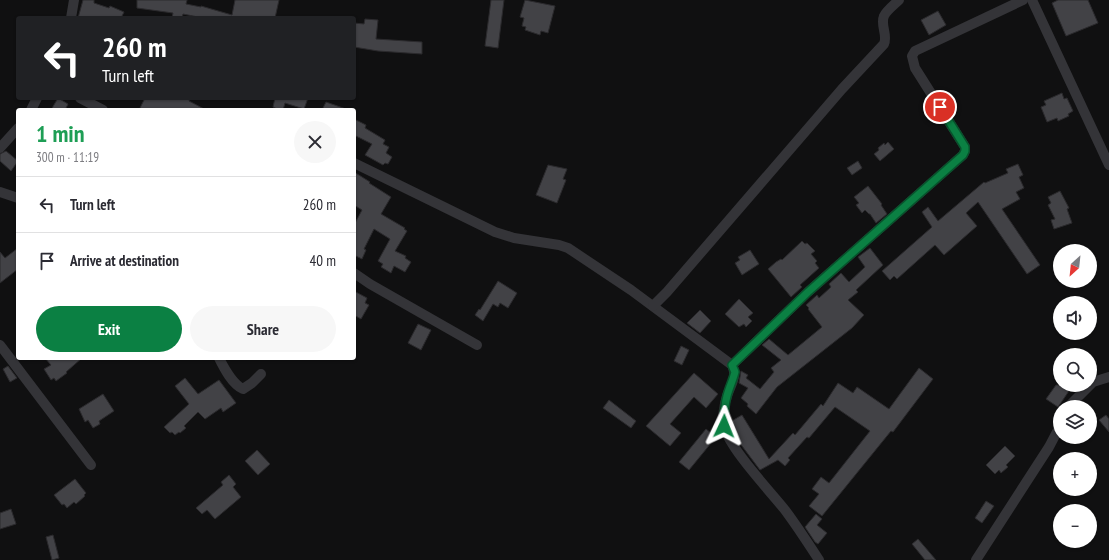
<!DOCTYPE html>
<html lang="en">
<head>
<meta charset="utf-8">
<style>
	body { margin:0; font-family:"PT Sans Narrow",sans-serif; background:#f7f7f7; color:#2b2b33; height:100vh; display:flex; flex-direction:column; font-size:15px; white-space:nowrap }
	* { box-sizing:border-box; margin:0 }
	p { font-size:13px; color:#7c7c81 }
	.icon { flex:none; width:22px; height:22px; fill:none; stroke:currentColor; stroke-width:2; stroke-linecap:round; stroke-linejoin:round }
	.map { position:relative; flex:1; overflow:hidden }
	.panel { position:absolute; left:16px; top:108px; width:340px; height:252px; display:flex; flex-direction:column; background:#fff; border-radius:4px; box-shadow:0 1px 3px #0004 }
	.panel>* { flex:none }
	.top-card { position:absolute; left:16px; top:16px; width:340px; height:84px; border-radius:4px; box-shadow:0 1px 3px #0004; background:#202124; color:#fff; overflow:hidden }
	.needle { width:26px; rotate:207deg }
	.tools { position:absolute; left:1053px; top:244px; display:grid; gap:8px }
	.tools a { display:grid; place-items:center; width:44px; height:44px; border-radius:50%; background:#fff; box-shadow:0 1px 3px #0004; font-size:20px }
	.pin { position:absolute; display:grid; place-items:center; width:34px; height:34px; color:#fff; margin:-17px; border:2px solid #fff; border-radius:50%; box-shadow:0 1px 4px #0007 }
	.me { position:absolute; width:44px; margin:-22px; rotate:2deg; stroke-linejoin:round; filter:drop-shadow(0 0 3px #0008) }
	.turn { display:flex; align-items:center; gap:14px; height:84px; padding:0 20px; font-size:18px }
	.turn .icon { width:52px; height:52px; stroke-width:2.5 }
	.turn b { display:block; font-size:28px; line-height:34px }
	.round { display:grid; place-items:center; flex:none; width:42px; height:42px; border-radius:21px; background:#f7f7f7 }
	.headline { display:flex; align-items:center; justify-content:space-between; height:68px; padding:0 20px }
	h1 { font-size:24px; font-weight:800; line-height:30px; color:#1e9e55 }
	.button { display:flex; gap:8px; margin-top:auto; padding:8px 20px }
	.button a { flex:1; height:46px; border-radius:24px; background:#0b8043; color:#fff; font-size:16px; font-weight:800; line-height:46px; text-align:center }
	.button a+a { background:#f7f7f7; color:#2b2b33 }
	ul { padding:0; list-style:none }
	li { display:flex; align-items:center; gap:12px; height:56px; padding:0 20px; border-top:1px solid #e1e1e2 }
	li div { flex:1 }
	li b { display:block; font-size:15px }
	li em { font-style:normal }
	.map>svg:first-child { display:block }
	.building { fill:#424246; stroke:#2b2a2d }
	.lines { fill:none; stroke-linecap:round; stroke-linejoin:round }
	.minor { stroke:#343438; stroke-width:10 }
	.route-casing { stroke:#07532c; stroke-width:10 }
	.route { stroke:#0b8043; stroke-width:7 }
</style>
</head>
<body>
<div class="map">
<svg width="1109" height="560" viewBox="0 0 1109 560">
	<rect width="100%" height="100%" fill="#101011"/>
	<g class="building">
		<path d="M83 0H94V3L109 8 110 6 124 12 121 18H78Z"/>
		<path d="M137 0H187L186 4 201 7V6L232 15 235 0H279L275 18H198V17L183 14 182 18H172L173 13 137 8Z"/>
		<path d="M491 0H504L498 48 485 46Z"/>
		<path d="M525 0 555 6 548 33 541 31 540 35 525 30 526 27 522 26 524 18 520 17Z"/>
		<path d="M1058 0H1088L1098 23 1066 36 1052 3Z"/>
		<path d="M938 11 946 25 929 35 921 20Z"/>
		<path d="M365 19 378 20 376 39 422 42V54L378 51 354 47V23L364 24Z"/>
		<path d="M1062 93 1064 99 1067 98 1073 111 1068 114 1069 116 1058 121 1057 118 1047 122 1041 107 1046 105 1044 101Z"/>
		<path d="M58 98 68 104 65 110H51Z"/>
		<path d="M145 98H190L189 101 206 110H145L140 108Z"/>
		<path d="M275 98H308L304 109 285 103 283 110H279L273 107Z"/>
		<path d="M326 102 346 109V110H322Z"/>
		<path d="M354 119 366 125 365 128 385 140 383 144 389 147 386 153 392 157 388 164 385 163 383 165 365 155 372 144 354 135Z"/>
		<path d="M888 142 894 149 880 161 874 154 879 150 878 148 884 143 885 145Z"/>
		<path d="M6 151 18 161 11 171 0 161V154Z"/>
		<path d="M858 161 862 168 852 175 847 168Z"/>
		<path d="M1018 164 1023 175 1019 177 1024 188 1016 192 1020 199 1002 209 1040 265 1027 274 978 202 966 213 977 226 944 255 935 245 897 279 894 276 890 280 882 271 932 227 922 212 928 207 938 221 984 182 985 183 1008 173 1006 169Z"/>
		<path d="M548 165 567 169 563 179 566 180 557 203 536 195Z"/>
		<path d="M354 172 370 182 369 183 391 197 381 214 405 228 404 229 407 231 395 251 406 256 405 258 411 262 405 272 394 266 391 273 381 267 383 264 378 261 390 239 374 229 364 249 366 250 362 259 354 255V225L362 210 354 205Z"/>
		<path d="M868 186 882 204 881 205 887 214 876 223 870 214H869L865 210 862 213 856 205 859 203 854 197Z"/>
		<path d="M1060 191 1069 208 1067 209 1072 223 1054 229 1051 220 1055 219 1048 205 1051 203 1048 197Z"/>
		<path d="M802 241 805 244 807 243 815 251 811 254 817 261 815 263 819 268 800 285 802 287 791 297 768 269 776 262 781 259 782 260Z"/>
		<path d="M18 248V269L0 283V252L5 258Z"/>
		<path d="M870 248 883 265 856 290 858 292 848 300 864 315 852 328 777 387 756 414 747 406 748 404 741 398 748 388 739 383 741 371 748 375 746 378 760 389 774 372 771 368 781 360 762 345 769 339 788 355 822 327 808 309 809 308 806 305 817 295 819 298 831 287 829 284 841 273 849 282 865 267 858 257Z"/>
		<path d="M750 250 759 264 742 275 735 263 740 260 738 257Z"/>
		<path d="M498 281 517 293 508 308 500 303 498 307 493 304 483 321 475 315 479 309 480 310Z"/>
		<path d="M354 291 367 298 365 303 369 305 361 319 354 315Z"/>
		<path d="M739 299 753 313 748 317 752 321 746 327 744 324 739 327 725 314Z"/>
		<path d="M700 310 711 321 700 333 687 323Z"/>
		<path d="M418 324 431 330 421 350 408 343Z"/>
		<path d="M681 346 689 350 682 365 674 361Z"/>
		<path d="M45 358H82L66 372 67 373 56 381 54 378 51 380 44 369 51 365Z"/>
		<path d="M8 366 17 378 10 382 3 369Z"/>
		<path d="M919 368 933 379 893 432 891 431 822 516 809 506 819 494 812 489 821 477 829 483 870 431 835 407 809 438 807 437 788 458 790 460 785 466 778 460 760 470 739 442 730 424V422L742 415 769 459 793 433 795 435 821 404 823 406 838 383 853 393 857 387 889 409Z"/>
		<path d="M694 373 718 394 706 408 694 397 670 424 681 433 670 446 646 426Z"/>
		<path d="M185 378 198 394 219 380 236 403 223 412 221 408 205 419 198 412 184 426 186 428 180 433 179 432 175 435 172 432 170 433 164 427 189 404 175 386Z"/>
		<path d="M1056 385H1067L1071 388 1058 407 1046 399Z"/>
		<path d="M103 394 114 411 99 421 100 424 93 428 88 420 85 422 79 409Z"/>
		<path d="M609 400 636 421 631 428 603 408Z"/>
		<path d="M1106 415 1109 419V432L1099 420Z"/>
		<path d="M706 429 716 437 689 470 679 462Z"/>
		<path d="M1005 446 1015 456 1006 465 1008 467 1001 473 999 470 995 474 986 465Z"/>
		<path d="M257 450 270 464 258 475 245 461Z"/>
		<path d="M229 475 236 484 233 487 241 497 215 519 207 510 202 514 196 508 223 485 221 482Z"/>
		<path d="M75 479 86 493 84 495 85 496 76 504 74 502 67 508 64 504 62 505 54 495Z"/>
		<path d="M986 501 994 506 982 523 975 518Z"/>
		<path d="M11 509 16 524 0 529V513Z"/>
		<path d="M816 514 822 519 817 525 827 533 818 544 815 542 805 527Z"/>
		<path d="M53 535 59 558 52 560 46 537Z"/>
		<path d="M918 539 936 560H925L912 544Z"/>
	</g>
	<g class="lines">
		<g class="minor">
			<path d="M1032 0 1109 165"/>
			<path d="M71 18 74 0"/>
			<path d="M80 98 103 110"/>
			<path d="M31 110 37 98"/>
			<path d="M0 148 18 128"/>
			<path d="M354 163 495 232 514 238 559 245 568 248 631 290 732 365C738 376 730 386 727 396 724 405 722 418 724 426 729 448 770 491 785 510 797 526 808 543 819 560"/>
			<path d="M0 192 18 198"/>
			<path d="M354 273 370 284 477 345"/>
			<path d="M653 306 667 292 842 89 884 44C888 35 880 25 884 16 886 11 895 4 899 0"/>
			<path d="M0 345 91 465"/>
			<path d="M219 358C224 368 232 384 243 389L252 383 261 374"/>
			<path d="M732 365 808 292 963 155 965 151V147L915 68 912 56 915 51 1023 0"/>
			<path d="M1070 407 1072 403 1093 382 1109 377"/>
			<path d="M976 560 1049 447 1060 426"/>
		</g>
	</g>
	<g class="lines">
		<defs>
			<path id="route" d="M724 426C724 416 724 406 727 396 729 388 733 380 735 372L732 365 808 292 963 155 965 151V147L940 107"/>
		</defs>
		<use href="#route" class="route-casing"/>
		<use href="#route" class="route"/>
	</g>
</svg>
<div class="tools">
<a><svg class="needle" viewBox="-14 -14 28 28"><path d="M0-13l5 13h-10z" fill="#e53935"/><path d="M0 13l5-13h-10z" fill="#7c7c81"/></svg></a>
<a><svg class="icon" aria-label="sound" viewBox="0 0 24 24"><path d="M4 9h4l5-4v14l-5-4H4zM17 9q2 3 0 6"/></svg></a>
<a><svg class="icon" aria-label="search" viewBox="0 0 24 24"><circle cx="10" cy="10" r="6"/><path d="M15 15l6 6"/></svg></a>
<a><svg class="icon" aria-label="layers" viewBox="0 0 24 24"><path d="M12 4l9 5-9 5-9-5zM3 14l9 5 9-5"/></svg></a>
<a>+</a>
<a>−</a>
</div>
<div class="pin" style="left:940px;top:107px;background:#d93025"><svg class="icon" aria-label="arrive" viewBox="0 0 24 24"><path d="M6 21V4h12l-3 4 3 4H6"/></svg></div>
<svg class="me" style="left:724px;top:426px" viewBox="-20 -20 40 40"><path d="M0-17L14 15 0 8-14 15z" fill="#0b8043" stroke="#fff" stroke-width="4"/></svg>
<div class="top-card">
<div class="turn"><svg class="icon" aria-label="left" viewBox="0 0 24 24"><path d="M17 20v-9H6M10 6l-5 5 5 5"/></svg><div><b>260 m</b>Turn left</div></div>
</div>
<section class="panel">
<div class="headline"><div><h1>1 min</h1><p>300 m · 11:19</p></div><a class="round"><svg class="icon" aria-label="close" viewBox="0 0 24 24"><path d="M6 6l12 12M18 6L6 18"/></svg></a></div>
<ul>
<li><svg class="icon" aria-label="left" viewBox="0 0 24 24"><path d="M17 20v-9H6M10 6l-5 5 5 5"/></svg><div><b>Turn left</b></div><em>260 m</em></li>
<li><svg class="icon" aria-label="arrive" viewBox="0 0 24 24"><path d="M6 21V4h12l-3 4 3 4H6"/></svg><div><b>Arrive at destination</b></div><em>40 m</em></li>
</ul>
<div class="button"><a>Exit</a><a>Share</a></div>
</section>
</div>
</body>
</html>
